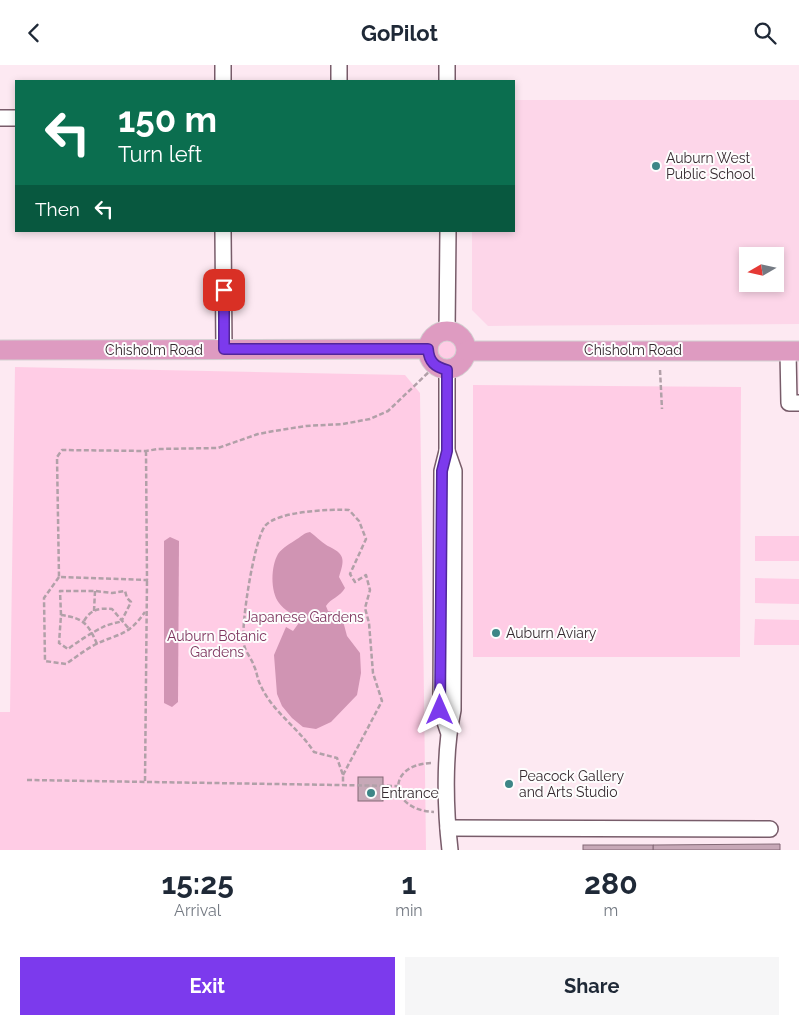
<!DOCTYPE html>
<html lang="en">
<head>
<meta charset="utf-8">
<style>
	body { margin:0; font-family:Raleway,sans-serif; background:#f6f6f7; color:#1f2937; height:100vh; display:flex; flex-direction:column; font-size:19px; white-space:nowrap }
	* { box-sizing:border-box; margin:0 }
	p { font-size:16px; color:#747a83 }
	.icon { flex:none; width:28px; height:28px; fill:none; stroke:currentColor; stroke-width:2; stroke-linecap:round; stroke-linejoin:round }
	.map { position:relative; height:785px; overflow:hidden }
	.sheet { display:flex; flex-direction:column; background:#fff; flex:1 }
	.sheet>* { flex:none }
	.hud { position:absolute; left:15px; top:15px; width:500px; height:152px; border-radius:0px; box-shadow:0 2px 8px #0003; background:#0b6e4f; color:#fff; overflow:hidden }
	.needle { width:32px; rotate:261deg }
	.buttons { position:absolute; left:739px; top:182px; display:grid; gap:10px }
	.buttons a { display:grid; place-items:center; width:45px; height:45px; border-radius:0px; background:#fff; box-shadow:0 2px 8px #0003; font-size:25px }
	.pin { position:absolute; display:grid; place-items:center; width:42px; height:42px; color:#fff; margin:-21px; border-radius:10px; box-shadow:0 2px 8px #0006 }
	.me { position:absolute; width:55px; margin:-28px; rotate:0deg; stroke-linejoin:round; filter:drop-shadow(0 0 4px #0008) }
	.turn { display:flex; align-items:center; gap:18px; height:105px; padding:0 20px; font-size:22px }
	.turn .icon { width:65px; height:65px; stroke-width:2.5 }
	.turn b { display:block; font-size:35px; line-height:42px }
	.then { display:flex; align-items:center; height:48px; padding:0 20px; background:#0003; gap:10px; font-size:19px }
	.eta { display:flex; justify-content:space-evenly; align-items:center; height:85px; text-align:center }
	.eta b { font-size:30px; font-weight:700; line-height:35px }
	.primary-button { display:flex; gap:10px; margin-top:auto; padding:10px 20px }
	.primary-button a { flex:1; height:58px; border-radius:0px; background:#7c3aed; color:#fff; font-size:20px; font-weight:700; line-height:58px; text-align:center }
	.primary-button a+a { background:#f6f6f7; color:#1f2937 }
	header { display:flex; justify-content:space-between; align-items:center; height:65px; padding:0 20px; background:#fff; font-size:22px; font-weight:700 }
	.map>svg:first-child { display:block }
	.built { fill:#fdd6e9; fill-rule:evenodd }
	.green { fill:#ffcce5 }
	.water { fill:#d094b3 }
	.building { fill:#c7a8b7; stroke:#846976 }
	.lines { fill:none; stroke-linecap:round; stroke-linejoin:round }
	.minor-casing { stroke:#785c6a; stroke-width:18 }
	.major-casing { stroke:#d3d0d1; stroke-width:21 }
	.path { stroke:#b1a0a8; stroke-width:2.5; stroke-dasharray:5 2.5; stroke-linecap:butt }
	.minor { stroke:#fff; stroke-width:15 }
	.major { stroke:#de9bc1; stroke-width:19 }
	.route-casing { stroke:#51269a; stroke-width:12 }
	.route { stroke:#7c3aed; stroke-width:9 }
	.poi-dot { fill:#3d8687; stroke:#fdfdfd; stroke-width:2 }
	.labels { text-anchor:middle; stroke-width:4; stroke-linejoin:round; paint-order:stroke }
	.poi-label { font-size:14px; fill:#362a30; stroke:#fdfdfd; text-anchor:start }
	.street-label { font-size:14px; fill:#362a30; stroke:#fdfdfd }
	.park-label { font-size:14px; fill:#7e355e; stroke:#fdfdfd }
</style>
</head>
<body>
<header><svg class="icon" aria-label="back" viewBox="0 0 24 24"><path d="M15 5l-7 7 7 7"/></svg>GoPilot<svg class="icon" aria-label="search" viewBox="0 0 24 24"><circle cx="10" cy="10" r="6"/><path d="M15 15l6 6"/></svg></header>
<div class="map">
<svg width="799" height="785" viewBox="0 0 799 785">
	<rect width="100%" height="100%" fill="#fde9f2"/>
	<path class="built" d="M514 35H799V259L488 261 472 245V166H514ZM748 191H775V219H748Z"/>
	<g class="green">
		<circle cx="447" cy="285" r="12"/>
		<path d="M15 302 405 310 420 328 426 785H0V647H10Z"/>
		<path d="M473 320 741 322 740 592H473Z"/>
		<rect x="755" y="471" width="44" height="25"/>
		<path d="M755 513 799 514V539L755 538Z"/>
		<path d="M755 554 799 555V580H754Z"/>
	</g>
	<g class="water">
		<path d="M310 467C317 472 323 479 330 482 346 490 344 496 339 512L345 523C340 532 331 533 326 541L328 546 338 548 343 556 347 571 360 588 361 608 357 630 331 657 316 664 303 662 292 653 282 641 277 629 274 590 286 562 293 566 301 555C294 550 284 545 279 538 270 526 271 501 278 489 283 482 290 479 297 474 302 471 304 468 310 467Z"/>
		<path d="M170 472 179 476 178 637 172 642 164 638V476Z"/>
	</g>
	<g class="building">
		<rect x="358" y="712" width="25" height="24"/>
		<path d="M780 779V785H653V780Z"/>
		<rect x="583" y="780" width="70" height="5"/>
	</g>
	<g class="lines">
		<defs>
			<g id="minor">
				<path d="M223 0V16"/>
				<path d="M339 0V16"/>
				<path d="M447 0V16"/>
				<path d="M0 53H16"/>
				<path d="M223 166 224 284"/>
				<path d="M447 266 448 166"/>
				<path d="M788 286 789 338H799"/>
				<path d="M447 305V386L442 406 441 645 448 666"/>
				<path d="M447 386 454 406 453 645C444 687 445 742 450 785"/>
				<path d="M448 763 770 764"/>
			</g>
			<g id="major">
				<circle cx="447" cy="285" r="19"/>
				<path d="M0 285 428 284"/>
				<path d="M467 286H799"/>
			</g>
		</defs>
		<use href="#minor" class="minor-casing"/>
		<use href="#major" class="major-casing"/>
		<g class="path">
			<path d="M660 305 662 344"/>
			<path d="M146 386 147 515 59 512 57 392 62 385 146 386 158 384 218 383 258 369 274 366 306 361 343 359 370 354 388 346 432 304"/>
			<path d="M59 512 44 533 45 596 66 599C76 592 85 585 96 579 120 568 128 571 145 547"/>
			<path d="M94 546 95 526"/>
			<path d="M61 550 60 526H95L112 528 125 526 127 533 131 537 122 555"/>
			<path d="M84 556C91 544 99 543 112 544L130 565"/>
			<path d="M97 579C88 558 83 553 61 550L59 578 68 584C77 577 93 567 103 562 109 559 116 558 123 556"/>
			<path d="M431 698C385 700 389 745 434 747"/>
			<path d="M343 710 382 636 373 608 369 558 365 543 370 525 366 510 355 517 350 509 366 474 359 456 349 445C331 444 277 446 265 461 254 475 240 563 244 580 246 588 252 594 254 601 257 607 257 613 260 619 272 647 298 662 314 687L337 693 343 710V720"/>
			<path d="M27 715 398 721"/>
			<path d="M145 716 147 515"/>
		</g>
		<use href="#minor" class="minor"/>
		<use href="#major" class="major"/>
	</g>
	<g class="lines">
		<defs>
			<path id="route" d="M224 225V284H428C429 297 435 302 447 305V386L442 406 440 645"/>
		</defs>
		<use href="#route" class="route-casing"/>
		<use href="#route" class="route"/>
	</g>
	<g class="poi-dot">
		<circle cx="656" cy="101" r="5"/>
		<circle cx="496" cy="568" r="5"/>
		<circle cx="509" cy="719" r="5"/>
		<circle cx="371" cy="728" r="5"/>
	</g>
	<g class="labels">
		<g class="poi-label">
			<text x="666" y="98">Auburn West<tspan x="666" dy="16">Public School</tspan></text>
			<text x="506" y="573">Auburn Aviary</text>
			<text x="519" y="716">Peacock Gallery<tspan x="519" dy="16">and Arts Studio</tspan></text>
			<text x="381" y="733">Entrance</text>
		</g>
		<g class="street-label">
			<text x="154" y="290">Chisholm Road</text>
			<text x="633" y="290">Chisholm Road</text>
		</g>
		<g class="park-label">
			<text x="304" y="557">Japanese Gardens</text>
			<text x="217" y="576">Auburn Botanic<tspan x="217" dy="16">Gardens</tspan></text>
		</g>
	</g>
</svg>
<div class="buttons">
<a><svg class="needle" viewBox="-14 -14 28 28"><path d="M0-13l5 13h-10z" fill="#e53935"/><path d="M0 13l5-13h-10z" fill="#747a83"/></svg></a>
</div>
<div class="pin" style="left:224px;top:225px;background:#d93025"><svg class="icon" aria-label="arrive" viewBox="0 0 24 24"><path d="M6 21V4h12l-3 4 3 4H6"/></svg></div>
<svg class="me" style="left:440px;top:645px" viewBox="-20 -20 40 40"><path d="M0-17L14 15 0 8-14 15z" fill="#7c3aed" stroke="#fff" stroke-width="4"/></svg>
<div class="hud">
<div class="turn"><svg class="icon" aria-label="left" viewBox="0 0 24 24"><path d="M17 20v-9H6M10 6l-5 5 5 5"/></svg><div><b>150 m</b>Turn left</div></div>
<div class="then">Then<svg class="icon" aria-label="left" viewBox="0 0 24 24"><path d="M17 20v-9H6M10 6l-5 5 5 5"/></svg></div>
</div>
</div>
<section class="sheet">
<div class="eta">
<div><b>15:25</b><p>Arrival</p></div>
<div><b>1</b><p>min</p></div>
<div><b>280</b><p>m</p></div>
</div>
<div class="primary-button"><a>Exit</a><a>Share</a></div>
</section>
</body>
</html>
